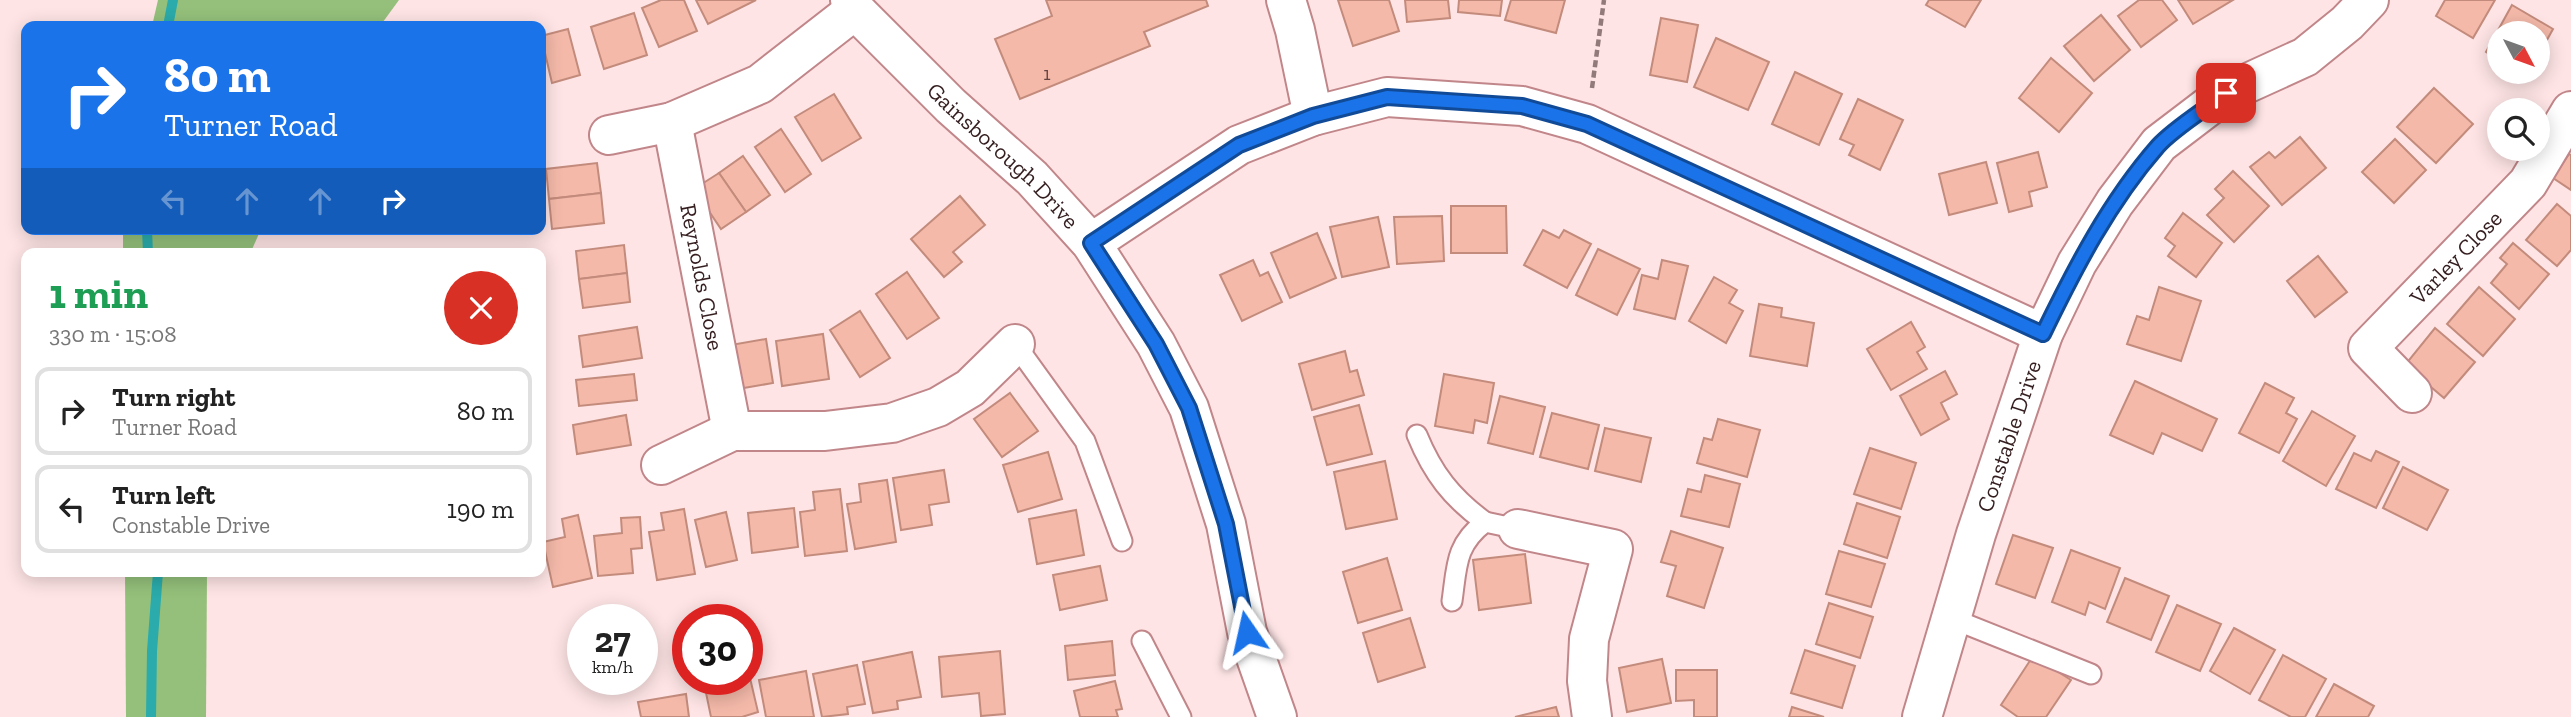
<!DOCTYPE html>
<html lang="en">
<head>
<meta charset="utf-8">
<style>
	body { margin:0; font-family:"Zilla Slab",serif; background:#f2f2f2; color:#222; height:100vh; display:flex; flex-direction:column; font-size:26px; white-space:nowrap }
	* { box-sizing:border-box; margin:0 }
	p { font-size:23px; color:#767676 }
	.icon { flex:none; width:38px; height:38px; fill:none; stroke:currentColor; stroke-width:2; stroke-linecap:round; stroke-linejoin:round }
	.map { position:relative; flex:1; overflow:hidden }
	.drawer { position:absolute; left:21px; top:248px; width:525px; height:329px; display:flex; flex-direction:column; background:#fff; border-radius:14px; box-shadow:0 4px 18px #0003 }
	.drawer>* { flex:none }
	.guide { position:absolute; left:21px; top:21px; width:525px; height:214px; border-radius:14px; box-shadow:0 4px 18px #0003; background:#1a73e8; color:#fff; overflow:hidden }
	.needle { width:46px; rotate:131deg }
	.fabs { position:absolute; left:2487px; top:21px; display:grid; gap:14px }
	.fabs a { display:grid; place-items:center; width:63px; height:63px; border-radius:50%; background:#fff; box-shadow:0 4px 18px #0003; font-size:35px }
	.speed { position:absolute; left:567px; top:604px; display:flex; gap:14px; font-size:35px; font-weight:700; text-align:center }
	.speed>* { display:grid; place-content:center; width:91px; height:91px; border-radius:50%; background:#fff; box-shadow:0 4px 18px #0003; line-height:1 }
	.speed small { font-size:18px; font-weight:400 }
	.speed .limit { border:10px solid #d22; background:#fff; color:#111 }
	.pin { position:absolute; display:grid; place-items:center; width:60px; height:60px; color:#fff; margin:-30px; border-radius:14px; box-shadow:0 4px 10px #0006 }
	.me { position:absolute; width:77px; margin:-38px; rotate:349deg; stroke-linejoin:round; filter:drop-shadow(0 0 5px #0008) }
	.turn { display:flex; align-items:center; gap:24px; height:147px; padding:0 28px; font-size:32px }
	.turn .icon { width:91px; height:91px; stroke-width:2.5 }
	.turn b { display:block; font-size:49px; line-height:60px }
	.lanes { display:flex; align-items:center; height:66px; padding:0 28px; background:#0003; justify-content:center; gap:35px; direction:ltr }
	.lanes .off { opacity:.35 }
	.round { display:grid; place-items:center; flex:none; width:74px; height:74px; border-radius:37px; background:#f2f2f2 }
	.headline { display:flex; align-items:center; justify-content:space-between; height:119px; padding:0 28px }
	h1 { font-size:42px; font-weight:800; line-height:52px; color:#1e9e55 }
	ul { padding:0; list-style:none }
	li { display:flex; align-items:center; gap:21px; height:88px; margin:0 14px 10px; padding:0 14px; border:4px solid #e0e0e0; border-radius:14px }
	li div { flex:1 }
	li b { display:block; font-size:26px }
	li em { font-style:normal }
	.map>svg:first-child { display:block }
	.forest { fill:#94c07b }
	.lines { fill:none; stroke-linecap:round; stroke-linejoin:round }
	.stream { stroke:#2babab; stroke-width:10 }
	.building { fill:#f4b9a9; stroke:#c38b7c; stroke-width:2 }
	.lane-casing { stroke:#c18689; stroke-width:23 }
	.street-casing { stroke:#c18689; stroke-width:42 }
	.path { stroke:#927a7b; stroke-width:4.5; stroke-dasharray:7 3.5; stroke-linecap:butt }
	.lane { stroke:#fff; stroke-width:19 }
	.street { stroke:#fff; stroke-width:38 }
	.route-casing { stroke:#114b97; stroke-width:18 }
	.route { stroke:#1a73e8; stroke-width:12 }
	.labels { text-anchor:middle; stroke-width:5; stroke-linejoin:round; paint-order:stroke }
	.number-label { font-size:19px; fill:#654542 }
	.street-label { font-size:23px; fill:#351e20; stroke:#f8f8f8 }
</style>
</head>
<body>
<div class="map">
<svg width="2571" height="717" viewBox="0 0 2571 717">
	<rect width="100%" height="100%" fill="#fee4e5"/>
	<g class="forest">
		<path d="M158 0H399L380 26H152Z"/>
		<path d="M123 229H261L250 254H123Z"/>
		<path d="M125 572H207L206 717H126Z"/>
	</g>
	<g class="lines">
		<g class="stream">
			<path d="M168 26 173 0"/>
			<path d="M147 229 148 254"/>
			<path d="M151 717 152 651 158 572"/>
		</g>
	</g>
	<g class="building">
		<path d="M661 0H684L697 31 659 47 642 8Z"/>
		<path d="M696 0H756L708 24Z"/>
		<path d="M1046 0H1206L1208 6 1144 32 1150 46 1020 99 995 39 1052 16Z"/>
		<path d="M1338 0H1389L1399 31 1353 46Z"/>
		<path d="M1405 0H1448L1450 18 1407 22Z"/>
		<path d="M1459 0H1502L1500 16 1458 12Z"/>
		<path d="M1511 0H1565L1556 33 1505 20Z"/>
		<path d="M1929 0H1981L1965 27 1926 5Z"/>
		<path d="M2139 0H2162L2177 20 2141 47 2118 16Z"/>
		<path d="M2178 0H2233L2193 24Z"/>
		<path d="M2445 0H2495L2473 38 2436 16Z"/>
		<path d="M2512 5 2553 29 2538 56V33H2499V60L2486 52Z"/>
		<path d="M634 13 647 55 604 69 591 27Z"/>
		<path d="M2101 15 2130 50 2094 81 2064 46Z"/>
		<path d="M1661 18 1698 25 1687 82 1650 75Z"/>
		<path d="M568 29 580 75 552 83 541 36Z"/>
		<path d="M1716 38 1769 62 1748 110 1694 87Z"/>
		<path d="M2051 58 2092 93 2059 132 2019 98Z"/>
		<path d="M1795 72 1842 94 1819 145 1772 124Z"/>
		<path d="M2434 88 2473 124 2436 163 2397 127Z"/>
		<path d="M834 94 861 138 822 161 795 117Z"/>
		<path d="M1858 99 1903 120 1880 170 1849 155 1854 145 1840 139Z"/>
		<path d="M781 129 811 174 785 192 755 147Z"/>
		<path d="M2300 137 2326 168 2282 205 2250 167 2269 152 2275 158Z"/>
		<path d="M2395 139 2426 170 2394 203 2362 172Z"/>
		<path d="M2038 152 2047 187 2029 192 2032 206 2009 212 1997 163Z"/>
		<path d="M2569 154 2571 155V190L2553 178Z"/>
		<path d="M743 156 770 195 746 212 719 173Z"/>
		<path d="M1986 162 1997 203 1949 215 1939 174Z"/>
		<path d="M597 163 601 193 549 199 546 169Z"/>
		<path d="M2233 171 2269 206 2234 242 2207 215 2224 198 2215 189Z"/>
		<path d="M719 173 746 212 721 229 694 189Z"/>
		<path d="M601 193 604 223 552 229 549 199Z"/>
		<path d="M960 196 985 225 953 252 962 262 944 277 911 239Z"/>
		<path d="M2557 204 2571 216V250L2557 266 2526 240Z"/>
		<path d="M1451 206H1506L1507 253H1451Z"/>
		<path d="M2183 213 2222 243 2196 277 2168 256 2175 246 2165 238Z"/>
		<path d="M1442 216 1444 261 1397 264 1394 217Z"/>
		<path d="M1378 217 1389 267 1342 277 1330 227Z"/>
		<path d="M1543 230 1559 238 1564 230 1591 244 1567 288 1524 265Z"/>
		<path d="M1317 233 1336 278 1290 298 1271 253Z"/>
		<path d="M2513 243 2549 274 2519 309 2491 283 2507 264 2500 258Z"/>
		<path d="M624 245 627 273 579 279 576 251Z"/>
		<path d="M1598 249 1640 269 1617 315 1576 295Z"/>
		<path d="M2318 256 2347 292 2315 317 2287 281Z"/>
		<path d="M1253 260 1260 276 1268 272 1282 302 1242 321 1220 275Z"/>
		<path d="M1662 260 1688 266 1675 319 1634 309 1642 275 1658 279Z"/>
		<path d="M907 272 939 318 907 339 876 294Z"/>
		<path d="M627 273 630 302 583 308 579 279Z"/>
		<path d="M1714 277 1737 290 1729 303 1743 311 1726 343 1689 321Z"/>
		<path d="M2159 287 2201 301 2181 361 2127 344 2137 316 2149 320Z"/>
		<path d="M2479 287 2515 319 2483 356 2447 324Z"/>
		<path d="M1759 304 1782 308 1781 317 1814 323 1807 366 1750 356Z"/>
		<path d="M860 311 890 358 860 377 830 330Z"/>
		<path d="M1911 322 1925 347 1917 352 1927 369 1891 390 1867 349Z"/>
		<path d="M637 327 642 358 583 367 579 336Z"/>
		<path d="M2435 328 2475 362 2444 398 2405 365Z"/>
		<path d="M823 334 829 379 782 386 776 341Z"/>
		<path d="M766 339 773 383 732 390 725 346Z"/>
		<path d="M1345 351 1350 372 1357 370 1364 395 1312 410 1299 364Z"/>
		<path d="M1945 371 1957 394 1941 403 1949 419 1921 435 1900 396Z"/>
		<path d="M634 374 637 400 579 406 576 380Z"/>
		<path d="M1444 374 1494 383 1487 423 1475 420 1473 433 1435 426Z"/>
		<path d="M2135 381 2217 419 2202 451 2162 433 2153 454 2110 435Z"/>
		<path d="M2265 383 2294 398 2286 413 2297 419 2279 453 2239 433Z"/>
		<path d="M1010 393 1038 431 1002 457 974 419Z"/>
		<path d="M1500 396 1545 407 1533 454 1488 443Z"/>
		<path d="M1359 405 1372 454 1327 465 1314 417Z"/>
		<path d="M2312 411 2355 436 2326 486 2283 461Z"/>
		<path d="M1552 413 1599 425 1588 469 1540 457Z"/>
		<path d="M626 415 631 445 577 454 573 425Z"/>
		<path d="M1718 419 1760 430 1747 477 1697 463 1704 438 1712 440Z"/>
		<path d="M1605 428 1651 438 1641 482 1595 471Z"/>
		<path d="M1870 448 1916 463 1901 509 1854 494Z"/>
		<path d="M2376 451 2399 462 2376 508 2336 489 2354 453 2371 461Z"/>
		<path d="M1048 452 1062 499 1018 512 1003 465Z"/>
		<path d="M1385 461 1397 519 1346 529 1334 472Z"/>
		<path d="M2403 467 2448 490 2427 530 2383 508Z"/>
		<path d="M944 470 949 502 929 505 932 525 901 530 893 478Z"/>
		<path d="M1705 475 1740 484 1729 527 1681 516 1688 489 1701 492Z"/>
		<path d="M887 480 896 542 855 549 847 504 861 502 859 484Z"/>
		<path d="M840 489 847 551 805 556 800 512 815 510 813 492Z"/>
		<path d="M1857 503 1900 517 1887 558 1844 544Z"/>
		<path d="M794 508 798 547 752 553 748 513Z"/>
		<path d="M684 509 695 574 657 580 649 532 664 530 661 513Z"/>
		<path d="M1076 510 1084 555 1037 564 1029 519Z"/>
		<path d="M726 512 737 560 706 567 695 520Z"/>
		<path d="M578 515 592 578 553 587 543 542 565 537 562 519Z"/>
		<path d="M640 517 642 548 631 549 633 573 598 576 594 536 622 533 621 518Z"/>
		<path d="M1671 531 1723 548 1704 608 1667 596 1676 566 1661 562Z"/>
		<path d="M2013 535 2053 548 2035 598 1996 584Z"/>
		<path d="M2071 550 2120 568 2105 609 2089 602 2085 615 2052 602Z"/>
		<path d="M1839 551 1885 564 1871 607 1826 594Z"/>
		<path d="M1525 554 1531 603 1479 610 1473 560Z"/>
		<path d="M1387 558 1402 610 1358 623 1343 572Z"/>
		<path d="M1100 566 1107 600 1060 610 1053 575Z"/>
		<path d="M2125 578 2169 596 2151 640 2107 622Z"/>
		<path d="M1829 603 1873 617 1860 658 1816 644Z"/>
		<path d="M2177 605 2221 624 2200 671 2156 652Z"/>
		<path d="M1410 618 1425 667 1378 682 1363 633Z"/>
		<path d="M2234 628 2275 650 2250 694 2210 671Z"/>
		<path d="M1112 641 1115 675 1068 680 1065 646Z"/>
		<path d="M1805 650 1855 666 1842 708 1791 693Z"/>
		<path d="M1000 651 1005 714 981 716 979 693 942 697 939 657Z"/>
		<path d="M912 652 921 697 897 701 898 709 873 713 863 662Z"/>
		<path d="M2283 655 2326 679 2305 717H2291L2259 700Z"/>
		<path d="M2033 656 2071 680 2046 717H2018L2001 705Z"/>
		<path d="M1662 659 1671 703 1627 712 1619 668Z"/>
		<path d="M857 665 865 704 847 707 848 714 822 717 813 674Z"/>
		<path d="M1676 670H1717V717H1694V700L1676 701Z"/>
		<path d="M806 671 814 717H766L759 680Z"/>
		<path d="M750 678 758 712 742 717H711L705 688Z"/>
		<path d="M1115 681 1122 709 1116 710 1118 717H1080L1074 691Z"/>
		<path d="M2334 684 2374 706 2368 717H2316Z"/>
		<path d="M686 694 689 717H641L638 702Z"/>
		<path d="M1556 707 1559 717H1515Z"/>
		<path d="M1792 707 1824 717H1789Z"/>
	</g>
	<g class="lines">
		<defs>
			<g id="lane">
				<path d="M1015 344 1085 441 1122 541"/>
				<path d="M1417 435C1433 474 1452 498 1485 522"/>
				<path d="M1452 601C1457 566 1455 545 1485 522L1518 529"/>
				<path d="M1953 619 2091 674"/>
				<path d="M1142 641 1181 717"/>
			</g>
			<g id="street">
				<path id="s1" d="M850 0 855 10 951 106 1032 178 1091 243 1156 344 1189 408 1226 524 1247 632 1277 717"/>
				<path d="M1286 0 1295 30 1313 116"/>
				<path id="s2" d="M672 122 732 431"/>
				<path d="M609 135 672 122 760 84 855 10"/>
				<path d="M1091 243 1239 145 1313 116 1387 97 1522 106 1587 124 2043 334"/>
				<path id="s3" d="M2412 393 2368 348 2528 183 2571 111"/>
				<path d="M661 465 732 431H825L892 423 938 407 970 388 1015 344"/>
				<path d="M1518 529 1613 549 1589 639 1587 681 1592 717"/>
				<path id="s4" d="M1922 717 1976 534 2043 334 2077 263 2115 202 2159 144 2226 93 2305 57 2347 23 2369 0"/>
			</g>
		</defs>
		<use href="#lane" class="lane-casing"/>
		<use href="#street" class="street-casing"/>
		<path class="path" d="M1592 88 1604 0"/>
		<use href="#lane" class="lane"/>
		<use href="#street" class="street"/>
	</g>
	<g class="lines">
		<defs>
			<path id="route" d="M1247 632 1226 524 1189 408 1156 344 1091 243 1239 145 1313 116 1387 97 1522 106 1587 124 2043 334C2075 268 2109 202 2158 146 2174 128 2206 109 2226 93"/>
		</defs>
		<use href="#route" class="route-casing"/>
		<use href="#route" class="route"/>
	</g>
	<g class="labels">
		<g class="number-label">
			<text x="1047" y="80">1</text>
		</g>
		<g class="street-label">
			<text dy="8" stroke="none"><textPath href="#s1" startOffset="219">Gainsborough Drive</textPath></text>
			<text dy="8" stroke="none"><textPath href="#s3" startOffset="189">Varley Close</textPath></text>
			<text dy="8" stroke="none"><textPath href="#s2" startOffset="158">Reynolds Close</textPath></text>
			<text dy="8" stroke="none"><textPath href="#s4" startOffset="294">Constable Drive</textPath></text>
		</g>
	</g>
</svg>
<div class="fabs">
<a><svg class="needle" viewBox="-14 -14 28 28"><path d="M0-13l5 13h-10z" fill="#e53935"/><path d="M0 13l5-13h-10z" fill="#767676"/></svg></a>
<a><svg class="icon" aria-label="search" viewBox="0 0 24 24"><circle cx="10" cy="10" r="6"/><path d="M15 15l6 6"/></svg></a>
</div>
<div class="speed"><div>27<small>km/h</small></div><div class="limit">30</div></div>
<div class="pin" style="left:2226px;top:93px;background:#d93025"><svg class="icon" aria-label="arrive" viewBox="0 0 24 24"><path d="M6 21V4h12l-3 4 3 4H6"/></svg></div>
<svg class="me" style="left:1247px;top:632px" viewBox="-20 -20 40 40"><path d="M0-17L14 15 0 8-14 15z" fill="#1a73e8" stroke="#fff" stroke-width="4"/></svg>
<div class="guide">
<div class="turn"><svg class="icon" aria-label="right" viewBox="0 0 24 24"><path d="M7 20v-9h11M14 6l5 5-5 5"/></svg><div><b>80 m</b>Turner Road</div></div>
<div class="lanes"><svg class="icon off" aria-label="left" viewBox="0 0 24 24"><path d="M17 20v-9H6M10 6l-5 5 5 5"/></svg><svg class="icon off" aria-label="ahead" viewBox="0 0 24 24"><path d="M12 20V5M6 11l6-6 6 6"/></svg><svg class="icon off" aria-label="ahead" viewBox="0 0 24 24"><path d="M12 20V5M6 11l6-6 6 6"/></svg><svg class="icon" aria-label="right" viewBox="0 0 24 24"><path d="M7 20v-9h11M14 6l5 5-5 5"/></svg></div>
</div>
<section class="drawer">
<div class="headline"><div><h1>1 min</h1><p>330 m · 15:08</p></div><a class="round" style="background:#d93025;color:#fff"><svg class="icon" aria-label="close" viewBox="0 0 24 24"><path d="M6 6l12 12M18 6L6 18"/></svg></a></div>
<ul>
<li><svg class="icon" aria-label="right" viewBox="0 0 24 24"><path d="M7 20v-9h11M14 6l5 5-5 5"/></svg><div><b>Turn right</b><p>Turner Road</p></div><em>80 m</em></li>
<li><svg class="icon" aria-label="left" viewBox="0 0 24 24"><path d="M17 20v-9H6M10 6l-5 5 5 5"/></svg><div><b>Turn left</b><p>Constable Drive</p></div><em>190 m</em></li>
</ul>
</section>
</div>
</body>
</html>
